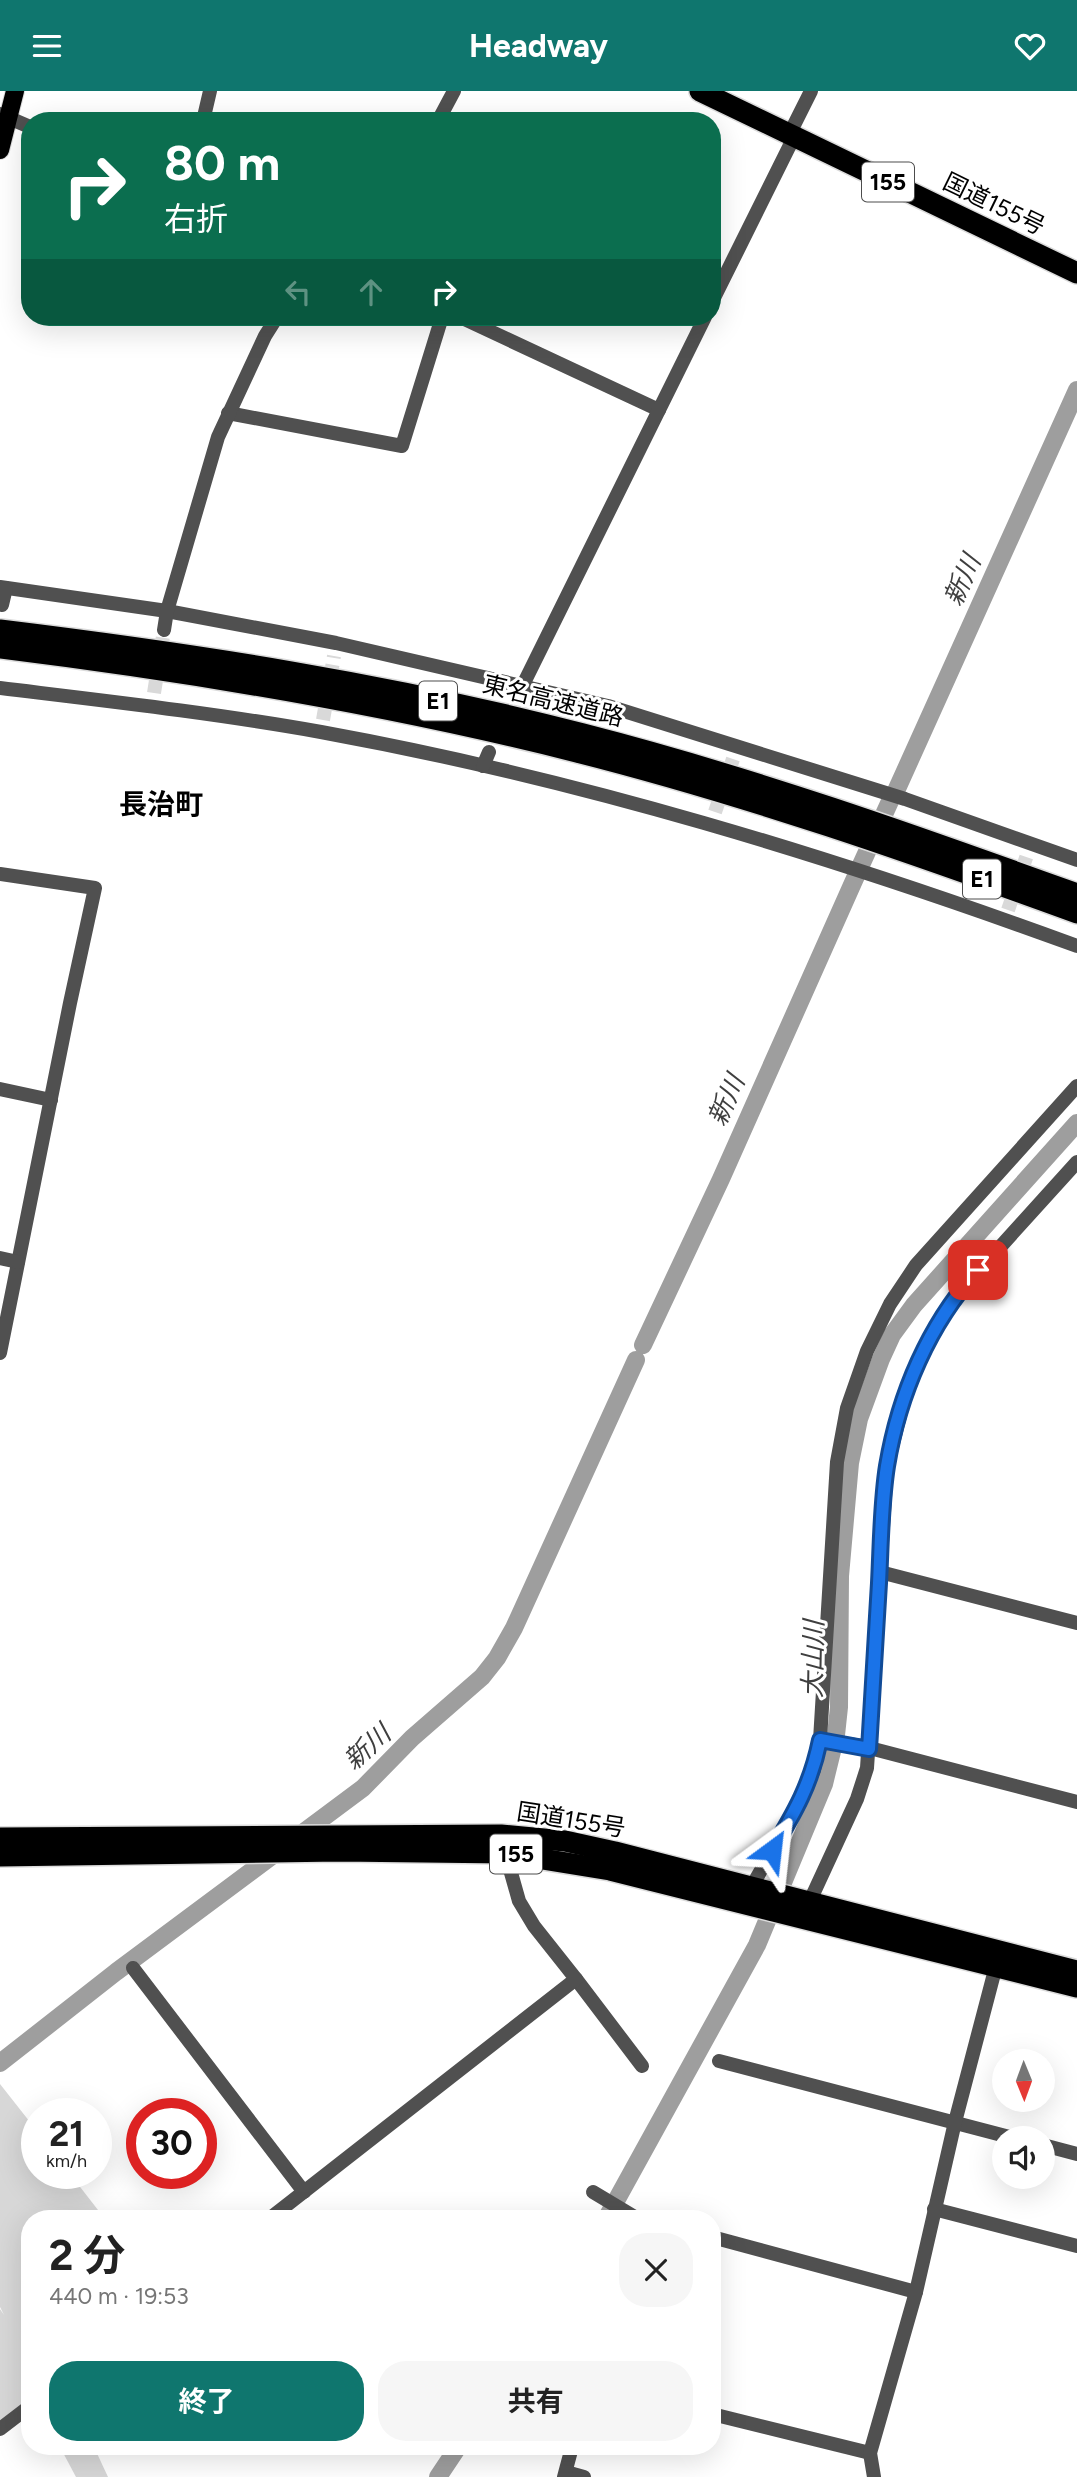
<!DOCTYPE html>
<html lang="ja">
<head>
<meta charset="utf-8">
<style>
	body { margin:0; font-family:Figtree,"Noto Sans JP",sans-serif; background:#f6f6f6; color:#222; height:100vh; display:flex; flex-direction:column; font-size:26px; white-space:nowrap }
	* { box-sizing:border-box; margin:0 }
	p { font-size:23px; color:#767676 }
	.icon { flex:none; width:38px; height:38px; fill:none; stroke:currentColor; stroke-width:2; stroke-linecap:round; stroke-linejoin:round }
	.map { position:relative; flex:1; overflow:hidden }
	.side { position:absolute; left:21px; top:2119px; width:700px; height:245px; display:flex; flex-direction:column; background:#fff; border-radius:28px; box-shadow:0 7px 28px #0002 }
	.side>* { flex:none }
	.guide { position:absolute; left:21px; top:21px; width:700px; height:214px; border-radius:28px; box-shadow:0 7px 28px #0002; background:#0b6e4f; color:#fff; overflow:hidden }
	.needle { width:46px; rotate:179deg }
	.tools { position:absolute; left:992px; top:1958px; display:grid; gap:14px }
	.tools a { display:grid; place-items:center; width:63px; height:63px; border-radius:50%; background:#fff; box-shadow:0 7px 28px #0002; font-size:35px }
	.speed { position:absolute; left:21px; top:2007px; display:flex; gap:14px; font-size:35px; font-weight:700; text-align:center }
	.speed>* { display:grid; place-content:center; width:91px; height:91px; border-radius:50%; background:#fff; box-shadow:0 7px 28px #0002; line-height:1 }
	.speed small { font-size:18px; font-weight:400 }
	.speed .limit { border:10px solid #d22; background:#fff; color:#111 }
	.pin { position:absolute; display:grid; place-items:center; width:60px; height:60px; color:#fff; margin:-30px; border-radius:14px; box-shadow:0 4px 10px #0006 }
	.me { position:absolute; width:77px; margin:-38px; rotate:30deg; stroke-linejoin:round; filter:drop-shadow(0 0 5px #0008) }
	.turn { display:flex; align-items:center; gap:24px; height:147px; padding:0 28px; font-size:32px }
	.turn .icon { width:91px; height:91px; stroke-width:2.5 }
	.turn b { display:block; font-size:49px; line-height:60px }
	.lanes { display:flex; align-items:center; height:66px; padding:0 28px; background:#0003; justify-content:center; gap:35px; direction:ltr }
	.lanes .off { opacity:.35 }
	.round { display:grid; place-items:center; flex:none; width:74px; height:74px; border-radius:28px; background:#f6f6f6 }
	.headline { display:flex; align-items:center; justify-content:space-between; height:119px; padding:0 28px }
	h1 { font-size:42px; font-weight:700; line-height:52px }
	.action { display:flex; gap:14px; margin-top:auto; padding:14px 28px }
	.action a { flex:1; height:80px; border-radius:28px; background:#0f766e; color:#fff; font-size:28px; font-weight:700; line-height:80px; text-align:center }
	.action a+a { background:#f6f6f6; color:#222 }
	header { display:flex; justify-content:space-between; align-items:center; height:91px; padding:0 28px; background:#0f766e; color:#fff; font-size:32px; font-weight:700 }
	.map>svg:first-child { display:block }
	.green { fill:#d7d7d7 }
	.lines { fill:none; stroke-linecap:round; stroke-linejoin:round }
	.river { stroke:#9e9e9e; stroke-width:18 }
	.minor-tunnel { stroke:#d9d9d9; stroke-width:14; stroke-dasharray:14 7; stroke-linecap:butt }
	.major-casing { stroke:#dbdbdb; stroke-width:20 }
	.highway-casing { stroke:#dbdbdb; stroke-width:24 }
	.minor { stroke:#505050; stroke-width:14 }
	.major { stroke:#000; stroke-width:18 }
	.highway { stroke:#000; stroke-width:21 }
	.route-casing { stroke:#114b97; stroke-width:18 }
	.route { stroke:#1a73e8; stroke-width:12 }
	.labels { text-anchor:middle; stroke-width:6; stroke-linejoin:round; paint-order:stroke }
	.shield { fill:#fff; stroke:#4c4c4c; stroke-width:2 }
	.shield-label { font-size:23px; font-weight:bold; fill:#000 }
	.street-label { font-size:24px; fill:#000; stroke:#fff }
	.water-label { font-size:26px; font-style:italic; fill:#3f3f3f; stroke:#fff }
	.quarter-label { font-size:28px; font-weight:bold; fill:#000; stroke:#fff }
</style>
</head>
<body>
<header><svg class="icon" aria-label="menu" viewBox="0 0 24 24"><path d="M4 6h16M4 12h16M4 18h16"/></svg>Headway<svg class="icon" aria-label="heart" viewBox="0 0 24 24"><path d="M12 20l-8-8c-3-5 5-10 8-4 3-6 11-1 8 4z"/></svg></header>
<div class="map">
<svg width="1077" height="2386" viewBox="0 0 1077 2386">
	<rect width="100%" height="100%" fill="#fff"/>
	<g class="green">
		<path d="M0 1993 37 2040V2082L70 2083 105 2128H30V2306L0 2330V2218L4 2224 0 2216Z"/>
		<path d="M60 2356H94L108 2386H76Z"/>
	</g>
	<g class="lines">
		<g class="river">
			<path d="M896 700 1077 299"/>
			<path d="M861 774 891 708"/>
			<path d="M643 1254 721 1088 856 785"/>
			<path d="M0 1972 116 1881 363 1697 412 1647 482 1586 497 1567 514 1537 636 1269"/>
			<path d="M606 2128 757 1854 824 1693 836 1644 839 1616 840 1485 850 1372 859 1328 881 1268 892 1244 914 1214 1077 1032"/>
			<path d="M438 2386 458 2356"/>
		</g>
		<g class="minor-tunnel">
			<path d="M154 602 164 539"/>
			<path d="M323 629 334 565"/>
			<path d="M715 721 734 665"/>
			<path d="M1008 819 1027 764"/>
		</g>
		<defs>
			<path id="major" d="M0 59 15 0"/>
			<g id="highway">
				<path d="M700 0 1077 182"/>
				<path d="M0 539C196 563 392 593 583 643 751 686 914 744 1077 803"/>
				<path d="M0 557C194 581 387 613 577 661 747 704 912 762 1077 822"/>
				<path d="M0 1747 501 1744 565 1750 615 1761 1077 1880"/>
				<path d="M0 1765 340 1760 505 1762 610 1779 1077 1896"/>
			</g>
		</defs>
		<use href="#major" class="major-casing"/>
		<use href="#highway" class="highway-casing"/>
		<g class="minor">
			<path d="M0 23 30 36"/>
			<path d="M203 30 210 0"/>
			<path d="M438 30 454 0"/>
			<path d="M789 44 811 0"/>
			<path d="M712 211 794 46"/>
			<path d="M460 226 659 319"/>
			<path d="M228 322 402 355 442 226"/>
			<path d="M0 496 167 520 336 552 608 615 905 708 1077 769"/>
			<path d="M2 514 6 497"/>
			<path d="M164 539 167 520 218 346 265 245 277 226"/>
			<path d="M0 597C107 610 214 622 321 641 579 688 831 765 1077 855"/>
			<path d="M517 606 705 226"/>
			<path d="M483 675 489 661"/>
			<path d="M0 783 95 797 70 912 0 1262"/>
			<path d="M0 998 51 1009"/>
			<path d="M0 1167 18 1171"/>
			<path d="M880 1481 1077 1532"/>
			<path d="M820 1649 862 1655 1077 1711"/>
			<path d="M751 1797 800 1710 814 1679 820 1649 837 1371 847 1317 867 1260 890 1213 916 1174 1077 995"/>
			<path d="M809 1812 857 1708 867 1677 887 1376 907 1297 935 1236 963 1197 1077 1071"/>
			<path d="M133 1877 304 2101"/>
			<path d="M576 1888 642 1975"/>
			<path d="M719 1970 1017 2048"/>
			<path d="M1043 2054 1077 2063"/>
			<path d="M593 2101 638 2128"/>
			<path d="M934 2118 1077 2155"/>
			<path d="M269 2128 576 1888 534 1835 519 1810 504 1757"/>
			<path d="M712 2146 916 2201"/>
			<path d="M712 2323 870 2362"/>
			<path d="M0 2338 30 2315"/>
			<path d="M566 2381 584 2386"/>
			<path d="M564 2386 572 2356"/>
			<path d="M874 2386 870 2362 916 2201 955 2031 996 1875"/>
		</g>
		<use href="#major" class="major"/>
		<use href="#highway" class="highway"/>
	</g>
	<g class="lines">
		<defs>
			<path id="route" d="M772 1759C795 1721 811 1693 820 1649L869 1658C872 1602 876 1547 879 1492 881 1453 881 1413 887 1375 899 1303 929 1233 978 1179"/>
		</defs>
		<use href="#route" class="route-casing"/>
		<use href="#route" class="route"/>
	</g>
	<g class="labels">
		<g class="shield">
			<rect x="862" y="71.5" width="52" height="39" rx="5"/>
			<rect x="419" y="590.5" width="38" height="39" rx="5"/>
			<rect x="963" y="768.5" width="38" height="39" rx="5"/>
			<rect x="490" y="1743.5" width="52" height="39" rx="5"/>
		</g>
		<g class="shield-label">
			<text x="888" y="99">155</text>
			<text x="438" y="618">E1</text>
			<text x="982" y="796">E1</text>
			<text x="516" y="1771">155</text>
		</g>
		<g class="street-label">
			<text transform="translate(994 113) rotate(26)" y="8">国道155号</text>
			<text transform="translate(553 610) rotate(14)" y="8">東名高速道路</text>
			<text transform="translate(571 1729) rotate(9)" y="8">国道155号</text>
		</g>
		<g class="water-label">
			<text transform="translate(962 489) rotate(-66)" y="9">新川</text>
			<text transform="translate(726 1009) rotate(-66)" y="9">新川</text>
			<text transform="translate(813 1568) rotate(-89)" y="9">大山川</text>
			<text transform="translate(367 1656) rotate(-42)" y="9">新川</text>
		</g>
		<g class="quarter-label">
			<text x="161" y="723">長治町</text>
		</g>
	</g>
</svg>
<div class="tools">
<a><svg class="needle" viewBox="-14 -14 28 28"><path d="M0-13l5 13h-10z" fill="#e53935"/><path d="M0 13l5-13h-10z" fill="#767676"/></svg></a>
<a><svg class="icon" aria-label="sound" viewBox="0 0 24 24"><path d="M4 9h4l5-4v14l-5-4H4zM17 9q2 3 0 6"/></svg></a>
</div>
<div class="speed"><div>21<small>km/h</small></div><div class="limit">30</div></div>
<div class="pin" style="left:978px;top:1179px;background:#d93025"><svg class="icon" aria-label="arrive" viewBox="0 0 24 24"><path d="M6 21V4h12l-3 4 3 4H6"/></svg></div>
<svg class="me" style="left:772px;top:1759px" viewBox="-20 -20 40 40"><path d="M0-17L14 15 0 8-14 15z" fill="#1a73e8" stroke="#fff" stroke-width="4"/></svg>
<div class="guide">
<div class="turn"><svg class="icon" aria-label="right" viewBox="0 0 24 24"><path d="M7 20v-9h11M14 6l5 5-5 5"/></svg><div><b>80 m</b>右折</div></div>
<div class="lanes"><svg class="icon off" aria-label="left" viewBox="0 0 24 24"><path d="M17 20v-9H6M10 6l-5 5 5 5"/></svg><svg class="icon off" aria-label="ahead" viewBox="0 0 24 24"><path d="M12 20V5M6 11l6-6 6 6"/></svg><svg class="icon" aria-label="right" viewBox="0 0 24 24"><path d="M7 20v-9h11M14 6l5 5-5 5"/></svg></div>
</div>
<section class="side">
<div class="headline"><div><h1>2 分</h1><p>440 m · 19:53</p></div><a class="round"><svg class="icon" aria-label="close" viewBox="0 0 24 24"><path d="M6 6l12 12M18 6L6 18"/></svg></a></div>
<div class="action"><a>終了</a><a>共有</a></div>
</section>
</div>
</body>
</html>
